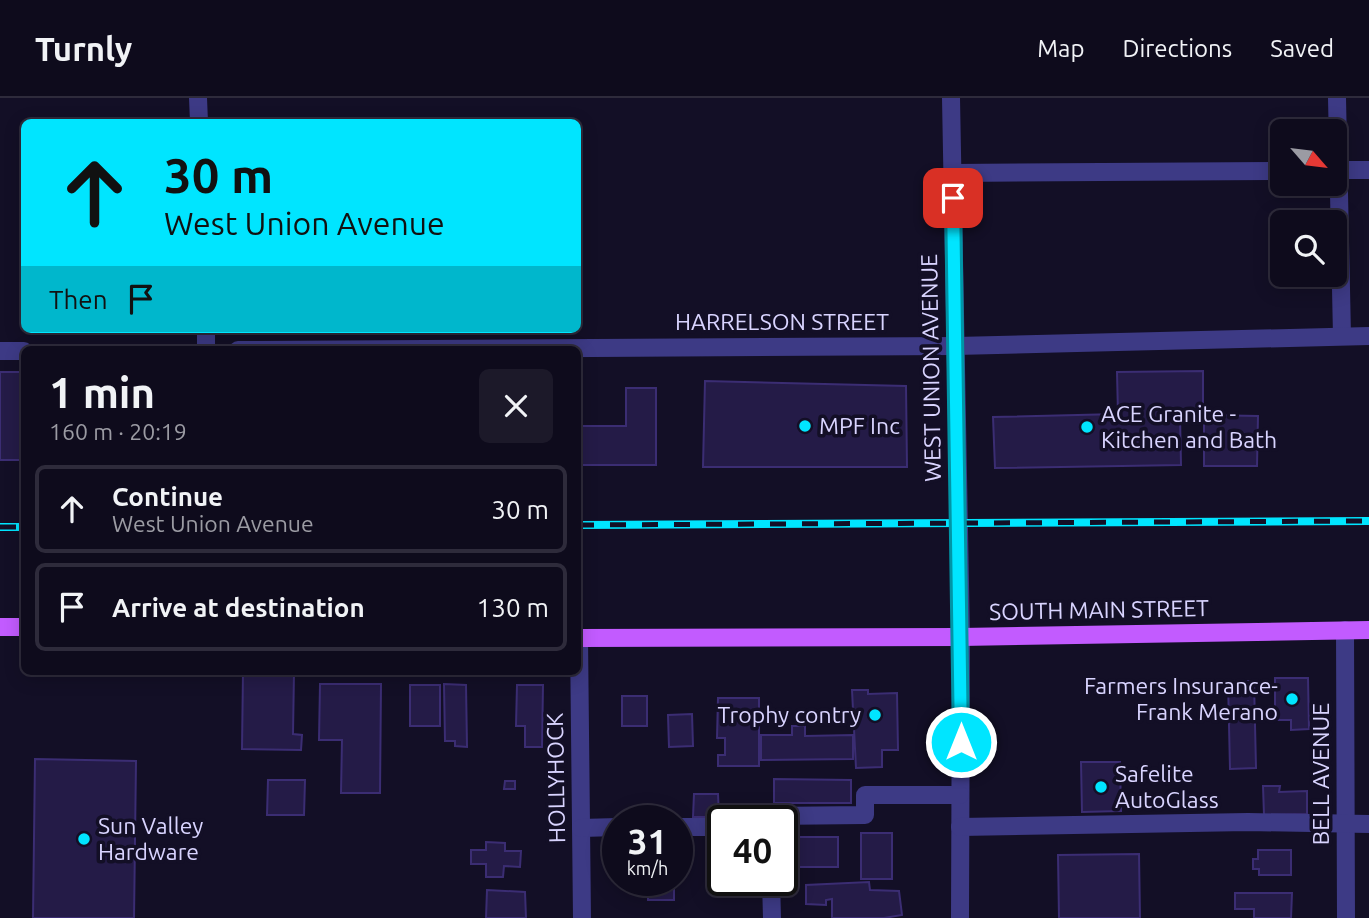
<!DOCTYPE html>
<html lang="en">
<head>
<meta charset="utf-8">
<style>
	body { margin:0; font-family:Ubuntu,sans-serif; background:#1c1929; color:#f1f3f6; height:100vh; display:flex; flex-direction:column; font-size:26px; white-space:nowrap }
	* { box-sizing:border-box; margin:0 }
	p { font-size:23px; color:#9b9ba3 }
	.icon { flex:none; width:38px; height:38px; fill:none; stroke:currentColor; stroke-width:2; stroke-linecap:round; stroke-linejoin:round }
	.map { position:relative; flex:1; overflow:hidden }
	.drawer { position:absolute; left:21px; top:248px; width:560px; height:329px; display:flex; flex-direction:column; background:#0e0b1c; border-radius:10px; box-shadow:0 4px 18px #0003,0 0 0 2px #2e2b3b }
	.drawer>* { flex:none }
	.hud { position:absolute; left:21px; top:21px; width:560px; height:214px; border-radius:10px; box-shadow:0 4px 18px #0003,0 0 0 2px #2e2b3b; background:#00e5ff; color:#111; overflow:hidden }
	.needle { width:46px; rotate:118deg }
	.controls { position:absolute; left:1270px; top:21px; display:grid; gap:14px }
	.controls a { display:grid; place-items:center; width:77px; height:77px; border-radius:10px; background:#0e0b1c; box-shadow:0 4px 18px #0003,0 0 0 2px #2e2b3b; font-size:35px }
	.speed { position:absolute; left:602px; top:707px; display:flex; gap:14px; font-size:35px; font-weight:700; text-align:center }
	.speed>* { display:grid; place-content:center; width:91px; height:91px; border-radius:50%; background:#0e0b1c; box-shadow:0 4px 18px #0003,0 0 0 2px #2e2b3b; line-height:1 }
	.speed small { font-size:18px; font-weight:400 }
	.speed .limit { border:4px solid #111; border-radius:10px; background:#fff; color:#111 }
	.pin { position:absolute; display:grid; place-items:center; width:60px; height:60px; color:#fff; margin:-30px; border-radius:14px; box-shadow:0 4px 10px #0006 }
	.me { position:absolute; width:77px; margin:-38px; rotate:0deg; stroke-linejoin:round; filter:drop-shadow(0 0 5px #0008) }
	.turn { display:flex; align-items:center; gap:24px; height:147px; padding:0 28px; font-size:32px }
	.turn .icon { width:91px; height:91px; stroke-width:2.5 }
	.turn b { display:block; font-size:49px; line-height:60px }
	.then { display:flex; align-items:center; height:66px; padding:0 28px; background:#0003; gap:14px; font-size:26px }
	.round { display:grid; place-items:center; flex:none; width:74px; height:74px; border-radius:10px; background:#1c1929 }
	.overview { display:flex; align-items:center; justify-content:space-between; height:119px; padding:0 28px }
	h1 { font-size:42px; font-weight:700; line-height:52px }
	ul { padding:0; list-style:none }
	li { display:flex; align-items:center; gap:21px; height:88px; margin:0 14px 10px; padding:0 14px; border:4px solid #2e2b3b; border-radius:10px }
	li div { flex:1 }
	li b { display:block; font-size:26px }
	li em { font-style:normal }
	header { display:flex; align-items:center; gap:42px; box-sizing:border-box; height:98px; padding:0 35px; background:#0e0b1c; border-bottom:2px solid #2e2b3b }
	header strong { font-size:33px }
	nav { display:flex; gap:38px; margin-inline-start:auto; font-size:24px }
	.map>svg:first-child { display:block }
	.building { fill:#241b47; stroke:#3b2d73; stroke-width:2 }
	.lines { fill:none; stroke-linecap:round; stroke-linejoin:round }
	.minor { stroke:#3d3a85; stroke-width:18 }
	.major { stroke:#c25bff; stroke-width:18 }
	.rail-casing { stroke:#00e5ff; stroke-width:8 }
	.rail { stroke:#130f26; stroke-width:5; stroke-dasharray:16; stroke-linecap:butt }
	.route-casing { stroke:#0095a6; stroke-width:18 }
	.route { stroke:#00e5ff; stroke-width:12 }
	.poi-dot { fill:#00e5ff; stroke:#130f26; stroke-width:2.5 }
	.labels { text-anchor:middle; stroke-width:7; stroke-linejoin:round; paint-order:stroke }
	.street-label { font-size:23px; fill:#d9d4ff; stroke:#130f26 }
	.poi-label { font-size:23px; fill:#d9d4ff; stroke:#130f26; text-anchor:start }
</style>
</head>
<body>
<header>
<strong>Turnly</strong>
<nav><a>Map</a><a>Directions</a><a>Saved</a></nav>
</header>
<div class="map">
<svg width="1369" height="820" viewBox="0 0 1369 820">
	<rect width="100%" height="100%" fill="#130f26"/>
	<g class="building">
		<path d="M1203 273V317H1180L1181 367 995 370 993 319 1118 316 1117 274Z"/>
		<rect x="0" y="274" width="24" height="88"/>
		<path d="M705 283 906 288 907 369H703Z"/>
		<path d="M626 290H656V367H578V328H626Z"/>
		<path d="M1204 317 1258 318 1257 368H1204Z"/>
		<path d="M243 574H294L293 636 302 637 301 652 242 651Z"/>
		<path d="M1275 580H1308L1309 631 1291 632V622H1275Z"/>
		<path d="M1228 583H1254L1256 670 1230 671Z"/>
		<path d="M320 586H381L380 695H341L342 642H319Z"/>
		<path d="M444 586 466 587 467 649 455 648V643H445Z"/>
		<rect x="410" y="587" width="30" height="41"/>
		<path d="M517 587H543L542 649H525V628H516Z"/>
		<path d="M852 592H868V596L897 595 898 652H882V669L856 670Z"/>
		<rect x="622" y="598" width="25" height="30"/>
		<path d="M718 600H759V668H718V657H725V640H717Z"/>
		<path d="M692 616 693 648 669 649 668 617Z"/>
		<path d="M792 628H805V638L853 637V661L761 662V637H792Z"/>
		<path d="M35 661 136 663 134 820H33Z"/>
		<path d="M1081 664H1120L1121 713 1082 714Z"/>
		<path d="M774 681 851 682V705H774Z"/>
		<path d="M268 682H305L304 717H267Z"/>
		<path d="M505 683H515V691H504Z"/>
		<path d="M1263 688H1280L1279 694 1307 693V716L1264 717Z"/>
		<path d="M694 696H718L719 719H693Z"/>
		<rect x="861" y="735" width="31" height="46"/>
		<rect x="782" y="739" width="56" height="30"/>
		<path d="M486 744 505 745V753H521L520 769 504 768 503 779H486V766H471V752H486Z"/>
		<rect x="714" y="744" width="9" height="25"/>
		<path d="M1258 752H1291V777H1259V771H1253V761H1258Z"/>
		<path d="M1139 756 1140 820H1059L1058 757Z"/>
		<rect x="648" y="782" width="26" height="20"/>
		<path d="M869 784 870 792 899 793 902 817 884 820H832V801L826 802V807L806 806V787Z"/>
		<path d="M487 792 525 794 526 820H486Z"/>
		<path d="M1235 795H1292L1291 820H1254V811H1235Z"/>
	</g>
	<g class="lines">
		<g class="minor">
			<path d="M198 0 199 24"/>
			<path d="M951 0 961 539 960 820"/>
			<path d="M1337 0 1342 238"/>
			<path d="M1335 72H1369"/>
			<path d="M952 75 1283 73"/>
			<path d="M206 231V252"/>
			<path d="M238 252 956 248 1369 238"/>
			<path d="M0 253H24"/>
			<path d="M1345 532 1346 820"/>
			<path d="M579 540 582 820"/>
			<path d="M770 723V718L865 717V697H960"/>
			<path d="M677 729H723"/>
			<path d="M960 729 1248 724 1369 726"/>
			<path d="M581 730 618 729"/>
			<path d="M771 782 772 820"/>
		</g>
		<g class="major">
			<path d="M0 529H24"/>
			<path d="M578 540 961 539 1369 532"/>
		</g>
		<defs>
			<g id="rail">
				<path d="M578 427 1369 423"/>
				<path d="M0 429H24"/>
			</g>
		</defs>
		<use href="#rail" class="rail-casing"/>
		<use href="#rail" class="rail"/>
	</g>
	<g class="lines">
		<defs>
			<path id="route" d="M953 100 961 644"/>
		</defs>
		<use href="#route" class="route-casing"/>
		<use href="#route" class="route"/>
	</g>
	<g class="poi-dot">
		<circle cx="805" cy="328" r="7"/>
		<circle cx="1087" cy="329" r="7"/>
		<circle cx="1292" cy="601" r="7"/>
		<circle cx="875" cy="617" r="7"/>
		<circle cx="1101" cy="689" r="7"/>
		<circle cx="84" cy="741" r="7"/>
	</g>
	<g class="labels">
		<g class="street-label">
			<text x="782" y="232">HARRELSON STREET</text>
			<text transform="translate(931 270) rotate(-91)" y="8">WEST UNION AVENUE</text>
			<text transform="translate(1099 512) rotate(-1)" y="8">SOUTH MAIN STREET</text>
			<text transform="translate(1321 676) rotate(-90)" y="8">BELL AVENUE</text>
			<text transform="translate(556 680) rotate(-91)" y="8">HOLLYHOCK</text>
		</g>
		<g class="poi-label">
			<text x="1101" y="324">ACE Granite -<tspan x="1101" dy="26">Kitchen and Bath</tspan></text>
			<text x="819" y="336">MPF Inc</text>
			<text x="1278" y="596" text-anchor="end">Farmers Insurance-<tspan x="1278" dy="26">Frank Merano</tspan></text>
			<text x="861" y="625" text-anchor="end">Trophy contry</text>
			<text x="1115" y="684">Safelite<tspan x="1115" dy="26">AutoGlass</tspan></text>
			<text x="98" y="736">Sun Valley<tspan x="98" dy="26">Hardware</tspan></text>
		</g>
	</g>
</svg>
<div class="controls">
<a><svg class="needle" viewBox="-14 -14 28 28"><path d="M0-13l5 13h-10z" fill="#e53935"/><path d="M0 13l5-13h-10z" fill="#9b9ba3"/></svg></a>
<a><svg class="icon" aria-label="search" viewBox="0 0 24 24"><circle cx="10" cy="10" r="6"/><path d="M15 15l6 6"/></svg></a>
</div>
<div class="speed"><div>31<small>km/h</small></div><div class="limit">40</div></div>
<div class="pin" style="left:953px;top:100px;background:#d93025"><svg class="icon" aria-label="arrive" viewBox="0 0 24 24"><path d="M6 21V4h12l-3 4 3 4H6"/></svg></div>
<svg class="me" style="left:961px;top:644px" viewBox="-20 -20 40 40"><circle r="17" fill="#00e5ff" stroke="#fff" stroke-width="3"/><path d="M0-11L8 9 0 5-8 9z" fill="#fff"/></svg>
<div class="hud">
<div class="turn"><svg class="icon" aria-label="ahead" viewBox="0 0 24 24"><path d="M12 20V5M6 11l6-6 6 6"/></svg><div><b>30 m</b>West Union Avenue</div></div>
<div class="then">Then<svg class="icon" aria-label="arrive" viewBox="0 0 24 24"><path d="M6 21V4h12l-3 4 3 4H6"/></svg></div>
</div>
<section class="drawer">
<div class="overview"><div><h1>1 min</h1><p>160 m · 20:19</p></div><a class="round"><svg class="icon" aria-label="close" viewBox="0 0 24 24"><path d="M6 6l12 12M18 6L6 18"/></svg></a></div>
<ul>
<li><svg class="icon" aria-label="ahead" viewBox="0 0 24 24"><path d="M12 20V5M6 11l6-6 6 6"/></svg><div><b>Continue</b><p>West Union Avenue</p></div><em>30 m</em></li>
<li><svg class="icon" aria-label="arrive" viewBox="0 0 24 24"><path d="M6 21V4h12l-3 4 3 4H6"/></svg><div><b>Arrive at destination</b></div><em>130 m</em></li>
</ul>
</section>
</div>
</body>
</html>
